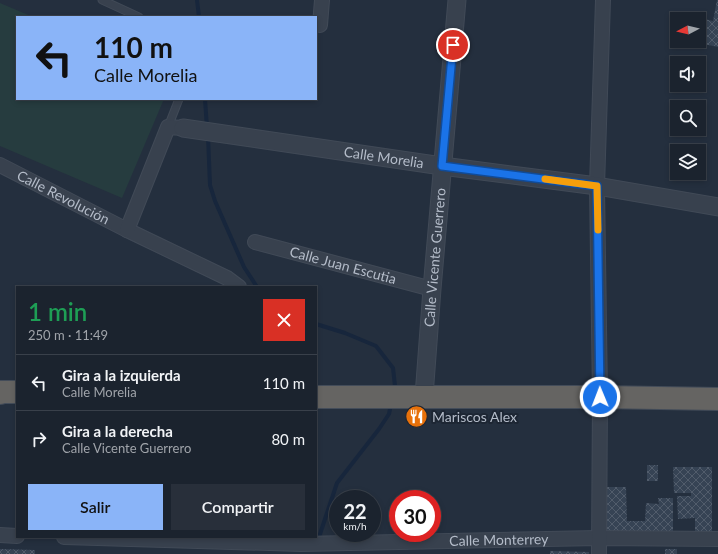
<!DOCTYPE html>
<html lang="es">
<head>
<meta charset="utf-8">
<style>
	body { margin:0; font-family:Lato,sans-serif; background:#282f3a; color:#f1f3f6; height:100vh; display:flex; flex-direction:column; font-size:15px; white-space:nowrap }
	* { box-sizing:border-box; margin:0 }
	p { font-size:13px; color:#a0a4aa }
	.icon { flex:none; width:22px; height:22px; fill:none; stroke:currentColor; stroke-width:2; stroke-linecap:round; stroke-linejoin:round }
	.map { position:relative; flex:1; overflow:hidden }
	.side { position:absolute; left:16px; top:286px; width:301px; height:252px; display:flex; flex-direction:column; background:#1b232e; border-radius:0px; box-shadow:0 2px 6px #0003,0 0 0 1px #39404a }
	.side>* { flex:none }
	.top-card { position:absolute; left:16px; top:16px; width:301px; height:84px; border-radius:0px; box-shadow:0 2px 6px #0003,0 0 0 1px #39404a; background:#8ab4f8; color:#111; overflow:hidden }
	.needle { width:26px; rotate:263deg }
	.controls { position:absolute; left:670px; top:12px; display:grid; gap:8px }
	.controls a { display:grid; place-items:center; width:36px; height:36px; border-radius:0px; background:#1b232e; box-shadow:0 2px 6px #0003,0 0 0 1px #39404a; font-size:20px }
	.speed { position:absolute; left:329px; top:490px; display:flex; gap:8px; font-size:20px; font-weight:700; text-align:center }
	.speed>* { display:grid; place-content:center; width:52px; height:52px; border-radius:50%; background:#1b232e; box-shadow:0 2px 6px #0003,0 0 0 1px #39404a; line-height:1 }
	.speed small { font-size:10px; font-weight:400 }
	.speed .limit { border:6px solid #d22; background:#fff; color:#111 }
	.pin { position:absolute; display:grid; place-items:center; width:34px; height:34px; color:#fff; margin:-17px; border:2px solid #fff; border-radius:50%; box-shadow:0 1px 4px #0007 }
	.me { position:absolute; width:44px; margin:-22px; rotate:359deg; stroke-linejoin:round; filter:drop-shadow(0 0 3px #0008) }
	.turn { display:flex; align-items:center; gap:14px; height:84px; padding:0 12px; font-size:18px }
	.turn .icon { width:52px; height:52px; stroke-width:2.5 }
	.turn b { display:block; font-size:28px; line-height:34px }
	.round { display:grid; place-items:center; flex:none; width:42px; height:42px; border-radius:0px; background:#282f3a }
	.overview { display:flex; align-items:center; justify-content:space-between; height:68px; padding:0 12px }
	h1 { font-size:24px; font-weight:600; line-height:30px; color:#1e9e55 }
	.action { display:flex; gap:8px; margin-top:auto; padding:8px 12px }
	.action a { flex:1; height:46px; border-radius:0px; background:#8ab4f8; color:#111; font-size:16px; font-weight:600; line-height:46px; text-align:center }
	.action a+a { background:#282f3a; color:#f1f3f6 }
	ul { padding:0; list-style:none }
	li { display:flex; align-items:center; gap:12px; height:56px; padding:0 12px; border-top:1px solid #39404a }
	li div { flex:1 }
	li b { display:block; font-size:15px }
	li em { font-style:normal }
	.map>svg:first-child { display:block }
	.pitch { fill:#263c3f }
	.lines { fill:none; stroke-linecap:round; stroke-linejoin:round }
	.stream { stroke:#17263c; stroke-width:4 }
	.building { fill:url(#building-cross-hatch) }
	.service-casing { stroke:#414a57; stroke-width:9 }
	.minor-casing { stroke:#414a57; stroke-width:16 }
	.tertiary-casing { stroke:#414a57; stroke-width:19 }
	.trunk-casing { stroke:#434c59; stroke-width:24 }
	.service { stroke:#38414e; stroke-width:7 }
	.minor { stroke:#38414e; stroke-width:14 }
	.tertiary { stroke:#38414e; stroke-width:17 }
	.trunk { stroke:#656462; stroke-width:22 }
	.route-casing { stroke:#114b97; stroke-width:10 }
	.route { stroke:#1a73e8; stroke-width:7 }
	.slow { stroke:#f59e0b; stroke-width:7 }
	.labels { text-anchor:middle; stroke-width:4; stroke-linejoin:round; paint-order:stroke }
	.street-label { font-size:14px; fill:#b4bcc9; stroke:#1d2633 }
	.poi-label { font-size:14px; fill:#b4bcc9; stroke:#1d2633; text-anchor:start }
</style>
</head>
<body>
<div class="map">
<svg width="718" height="554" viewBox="0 0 718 554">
	<defs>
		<pattern id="building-cross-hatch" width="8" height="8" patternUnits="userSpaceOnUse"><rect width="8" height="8" fill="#364354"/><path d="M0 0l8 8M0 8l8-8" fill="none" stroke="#515c6b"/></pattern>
	</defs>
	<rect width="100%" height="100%" fill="#242f3e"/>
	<path class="pitch" d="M0 3 33 17H17V99H164L122 198 0 146Z"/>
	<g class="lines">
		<g class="stream">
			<path d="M197 0 199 17"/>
			<path d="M205 99 207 128"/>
			<path d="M208 136 210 185 215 201 244 267 257 287"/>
			<path d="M316 324 345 333 376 346 393 368 395 386 394 390"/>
			<path d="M318 540 337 483 379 429 389 414 391 404"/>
		</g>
	</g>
	<g class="building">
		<path d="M717 0H718V47L694 42 699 41V33L701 34 704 19 713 21Z"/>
		<rect x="647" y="465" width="11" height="16"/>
		<path d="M673 467H712V532H695V518L678 519 677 496H691V493H674Z"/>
		<path d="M607 487H626L627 521H645L646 503 659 504 658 498H673V532L607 533Z"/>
		<path d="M0 549 35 550V554H0Z"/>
		<rect x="665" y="549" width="12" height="5"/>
		<path d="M550 551 589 552V554H550Z"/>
	</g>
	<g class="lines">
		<defs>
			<g id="service">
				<path d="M102 0 139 17"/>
				<path d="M168 127 179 99"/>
			</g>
			<g id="minor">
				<path d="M320 25 322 0"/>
				<path id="s1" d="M0 165 127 230 227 278 239 287"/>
				<path d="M127 230 168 127 183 128"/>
				<path id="s2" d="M255 242 432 289"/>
				<path d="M0 535 17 536"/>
				<path id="s3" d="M64 537 301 544 599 538 718 539"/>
				<path d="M599 554 600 397 597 186 603 0"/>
			</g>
			<g id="tertiary">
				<path id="s4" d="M183 128 442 166 597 186 718 207"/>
				<path id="s5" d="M424 396 432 289 457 0"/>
			</g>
			<g id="trunk">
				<path d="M0 393V392H17"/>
				<path d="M316 397H600L718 399"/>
			</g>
		</defs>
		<use href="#service" class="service-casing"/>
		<use href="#minor" class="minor-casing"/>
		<use href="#tertiary" class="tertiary-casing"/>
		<use href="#trunk" class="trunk-casing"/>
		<use href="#service" class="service"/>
		<use href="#minor" class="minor"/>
		<use href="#tertiary" class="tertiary"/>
		<use href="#trunk" class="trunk"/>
	</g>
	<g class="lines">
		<defs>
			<path id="route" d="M453 45 442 166 597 186 600 397"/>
		</defs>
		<use href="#route" class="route-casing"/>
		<use href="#route" class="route"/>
		<path class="slow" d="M545 179 597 186 598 230"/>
	</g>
	<defs>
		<symbol id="restaurant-disc" viewBox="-11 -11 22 22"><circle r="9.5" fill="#e8710a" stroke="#1d2633"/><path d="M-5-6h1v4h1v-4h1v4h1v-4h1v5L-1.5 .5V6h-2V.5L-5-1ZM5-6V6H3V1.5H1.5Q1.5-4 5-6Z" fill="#fff"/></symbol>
	</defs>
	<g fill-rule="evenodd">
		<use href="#restaurant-disc" x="404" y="404" width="25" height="25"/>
	</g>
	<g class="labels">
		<g class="street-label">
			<text dy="5" stroke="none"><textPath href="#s4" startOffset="203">Calle Morelia</textPath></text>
			<text dy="5" stroke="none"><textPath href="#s1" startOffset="71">Calle Revolución</textPath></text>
			<text dy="5" stroke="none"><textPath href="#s5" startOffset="139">Calle Vicente Guerrero</textPath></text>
			<text dy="5" stroke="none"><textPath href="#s2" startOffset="91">Calle Juan Escutia</textPath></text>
			<text dy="5" stroke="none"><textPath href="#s3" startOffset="435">Calle Monterrey</textPath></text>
		</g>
		<g class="poi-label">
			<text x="432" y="422">Mariscos Alex</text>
		</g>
	</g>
</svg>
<div class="controls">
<a><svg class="needle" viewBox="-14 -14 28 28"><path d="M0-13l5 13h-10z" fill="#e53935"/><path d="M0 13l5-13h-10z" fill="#a0a4aa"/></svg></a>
<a><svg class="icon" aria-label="sound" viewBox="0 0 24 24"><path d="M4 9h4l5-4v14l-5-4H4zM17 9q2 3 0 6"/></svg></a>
<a><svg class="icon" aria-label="search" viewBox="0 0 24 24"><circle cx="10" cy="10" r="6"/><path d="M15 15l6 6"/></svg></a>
<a><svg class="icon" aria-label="layers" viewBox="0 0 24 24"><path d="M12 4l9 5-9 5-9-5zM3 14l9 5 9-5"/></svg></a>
</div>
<div class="speed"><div>22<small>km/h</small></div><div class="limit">30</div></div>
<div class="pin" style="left:453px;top:45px;background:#d93025"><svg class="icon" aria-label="arrive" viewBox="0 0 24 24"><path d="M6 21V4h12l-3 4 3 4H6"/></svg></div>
<svg class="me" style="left:600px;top:397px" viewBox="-20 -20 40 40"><circle r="17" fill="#1a73e8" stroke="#fff" stroke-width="3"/><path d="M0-11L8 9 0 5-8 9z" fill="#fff"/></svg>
<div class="top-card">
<div class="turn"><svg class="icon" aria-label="left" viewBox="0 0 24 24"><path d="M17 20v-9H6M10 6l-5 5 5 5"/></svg><div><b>110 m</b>Calle Morelia</div></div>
</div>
<section class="side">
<div class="overview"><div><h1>1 min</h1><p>250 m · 11:49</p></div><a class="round" style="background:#d93025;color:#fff"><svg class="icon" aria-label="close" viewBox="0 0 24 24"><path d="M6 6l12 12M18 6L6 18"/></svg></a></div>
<ul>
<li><svg class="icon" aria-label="left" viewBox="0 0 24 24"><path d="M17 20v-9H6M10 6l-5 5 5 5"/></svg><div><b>Gira a la izquierda</b><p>Calle Morelia</p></div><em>110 m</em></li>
<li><svg class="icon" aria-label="right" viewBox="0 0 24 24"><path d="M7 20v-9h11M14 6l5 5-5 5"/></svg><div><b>Gira a la derecha</b><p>Calle Vicente Guerrero</p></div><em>80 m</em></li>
</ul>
<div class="action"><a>Salir</a><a>Compartir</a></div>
</section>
</div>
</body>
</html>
